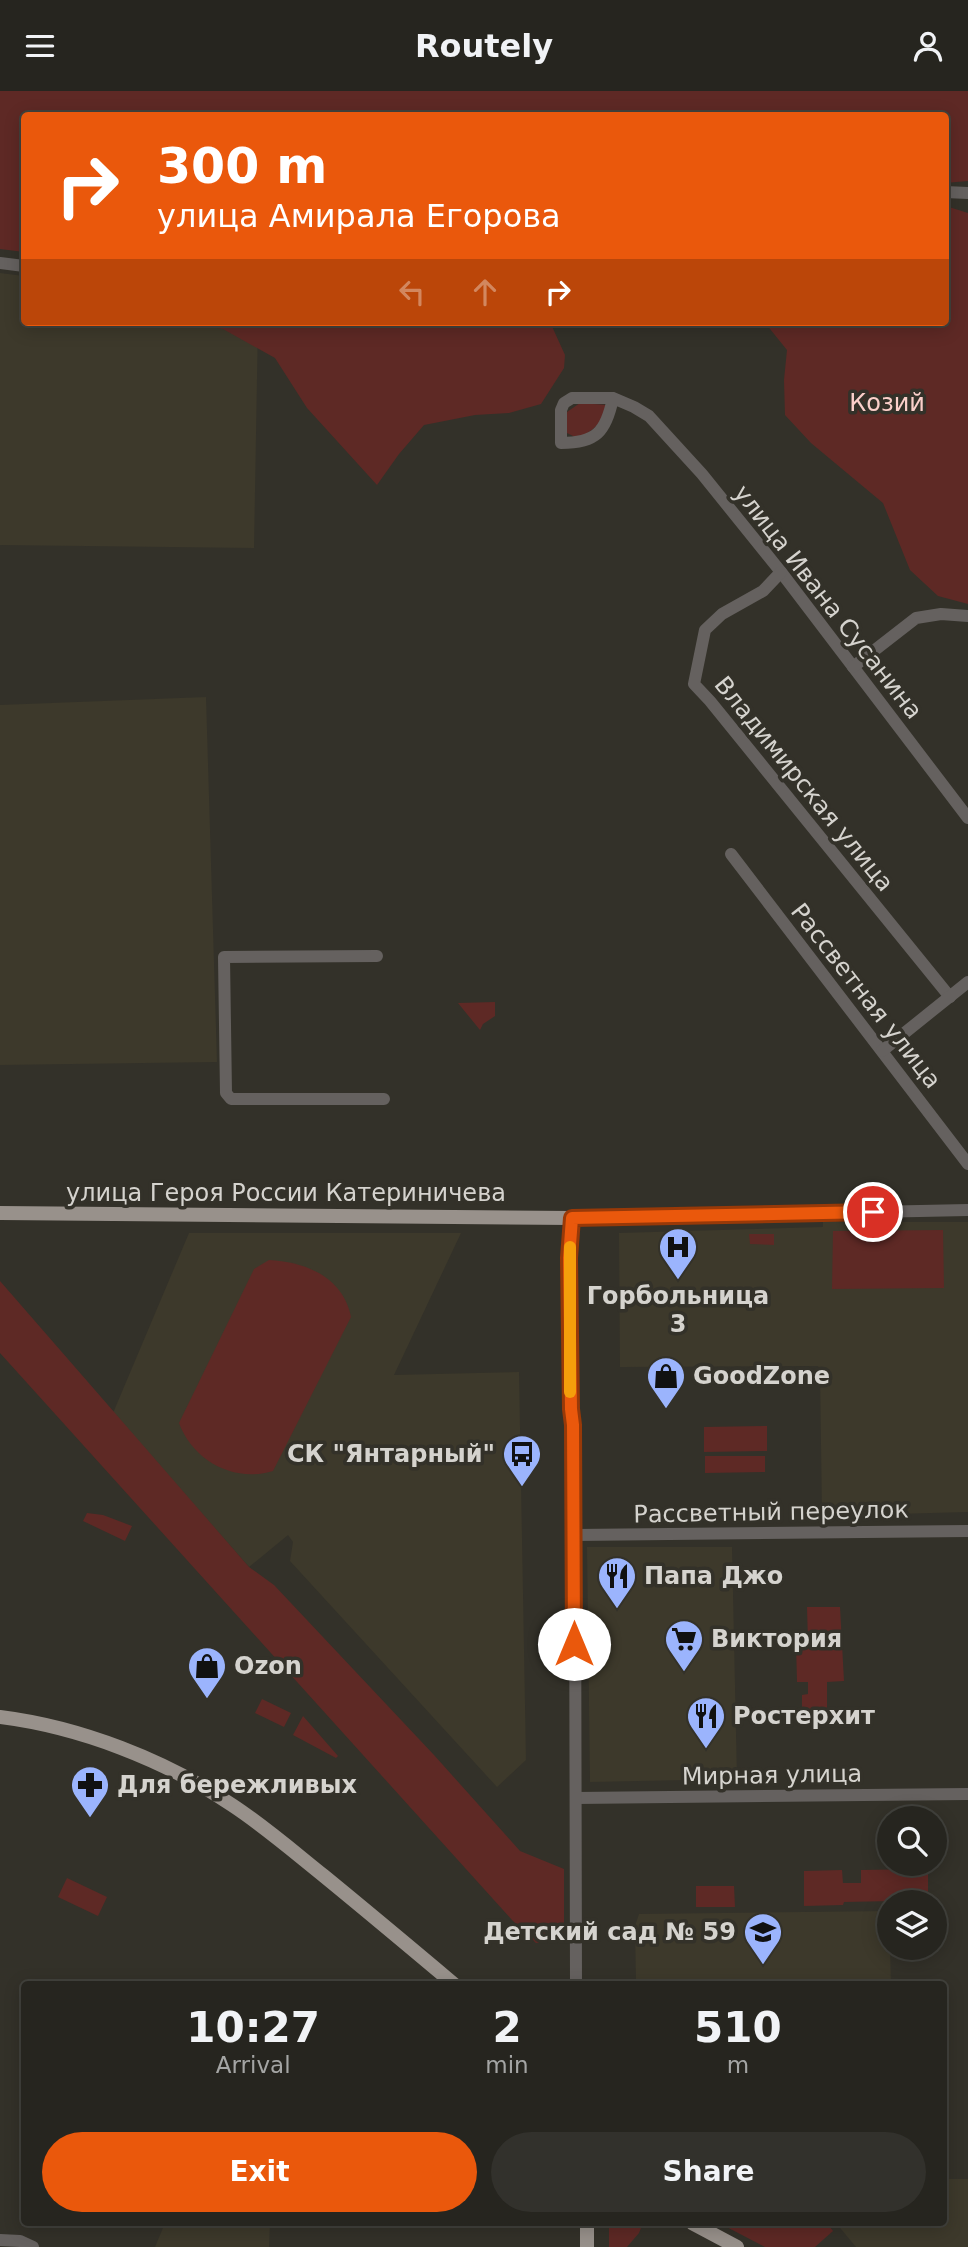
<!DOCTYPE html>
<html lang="en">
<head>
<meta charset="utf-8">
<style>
	body { margin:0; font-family:"DejaVu Sans",sans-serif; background:#32312c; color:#f1f3f6; height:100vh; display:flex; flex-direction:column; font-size:26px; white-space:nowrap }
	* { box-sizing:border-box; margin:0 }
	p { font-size:23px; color:#a4a5a4 }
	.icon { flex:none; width:38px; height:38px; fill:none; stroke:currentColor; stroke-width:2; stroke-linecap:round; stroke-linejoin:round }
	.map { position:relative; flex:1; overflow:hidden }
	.sheet { position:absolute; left:21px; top:1890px; width:926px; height:245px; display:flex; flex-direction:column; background:#26251f; border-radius:7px; box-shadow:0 4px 18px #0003,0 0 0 2px #42423d }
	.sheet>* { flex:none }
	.guide { position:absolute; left:21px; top:21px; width:928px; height:214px; border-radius:7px; box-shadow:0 4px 18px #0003,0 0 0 2px #42423d; background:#ea580c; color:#fff; overflow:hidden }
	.buttons { position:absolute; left:877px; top:1715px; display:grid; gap:14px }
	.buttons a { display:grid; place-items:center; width:70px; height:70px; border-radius:50%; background:#26251f; box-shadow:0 4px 18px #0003,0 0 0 2px #42423d; font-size:35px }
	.pin { position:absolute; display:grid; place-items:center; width:60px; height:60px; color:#fff; margin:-30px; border:4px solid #fff; border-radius:50%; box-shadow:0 2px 7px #0007 }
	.me { position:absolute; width:77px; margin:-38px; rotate:0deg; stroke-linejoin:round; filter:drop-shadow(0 0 5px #0008) }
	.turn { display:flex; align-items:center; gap:24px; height:147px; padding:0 21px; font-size:32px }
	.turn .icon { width:91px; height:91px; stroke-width:2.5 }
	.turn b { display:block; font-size:49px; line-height:60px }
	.lanes { display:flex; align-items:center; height:66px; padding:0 21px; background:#0003; justify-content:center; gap:35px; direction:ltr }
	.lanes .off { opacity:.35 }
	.eta { display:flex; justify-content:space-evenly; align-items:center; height:119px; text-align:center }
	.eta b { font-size:42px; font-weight:700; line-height:49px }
	.cta { display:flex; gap:14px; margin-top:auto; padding:14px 21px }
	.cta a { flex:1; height:80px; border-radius:42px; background:#ea580c; color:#fff; font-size:28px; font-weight:700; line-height:80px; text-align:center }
	.cta a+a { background:#32312c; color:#f1f3f6 }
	header { display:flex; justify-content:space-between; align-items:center; height:91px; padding:0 21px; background:#26251f; font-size:32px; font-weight:700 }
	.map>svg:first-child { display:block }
	.built { fill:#3d392b }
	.green { fill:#5e2925 }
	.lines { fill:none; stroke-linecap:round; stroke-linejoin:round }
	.minor { stroke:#65615f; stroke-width:12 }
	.major { stroke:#98918b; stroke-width:14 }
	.route-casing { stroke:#983908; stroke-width:18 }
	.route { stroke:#ea580c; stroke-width:12 }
	.slow { stroke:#f59e0b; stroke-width:12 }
	.labels { text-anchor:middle; stroke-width:7; stroke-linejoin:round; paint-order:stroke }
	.park-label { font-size:24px; fill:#fbcfca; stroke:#333129 }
	.street-label { font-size:24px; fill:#d5d3ce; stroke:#333129 }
	.poi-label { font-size:24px; font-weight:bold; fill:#d5d3ce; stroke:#333129; text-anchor:start }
</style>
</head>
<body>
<header><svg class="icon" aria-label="menu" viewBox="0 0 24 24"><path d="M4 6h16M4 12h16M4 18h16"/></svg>Routely<svg class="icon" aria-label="person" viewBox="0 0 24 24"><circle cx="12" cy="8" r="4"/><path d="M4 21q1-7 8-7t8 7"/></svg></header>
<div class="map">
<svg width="968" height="2156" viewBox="0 0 968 2156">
	<rect width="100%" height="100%" fill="#333129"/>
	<g class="built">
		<path d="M0 182 24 185V231H258L254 457 0 454Z"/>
		<path d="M206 606 217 971 0 974V614Z"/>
		<path d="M823 1131H968V1421L822 1425 820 1281 818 1275 620 1276 619 1142 823 1136Z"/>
		<path d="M189 1142H461L394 1284 519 1281 526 1669 497 1696 290 1470 293 1451 288 1444 249 1476 113 1322Z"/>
		<path d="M587 1456H732L737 1688 590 1691Z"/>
		<path d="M889 1820 891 1893H636L635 1835 639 1823Z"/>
		<path d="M943 2088H968V2156H856L836 2132H943Z"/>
		<path d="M165 2132H270L269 2156H155Z"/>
	</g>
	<g class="green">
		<path d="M0 0H968V90L945 92V24H24V161L0 158Z"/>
		<path d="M949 116 968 122V513L938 505 910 479 883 412 811 352 785 324 784 289 787 259 766 233 762 231H945V117Z"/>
		<path d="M180 231H550L565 264 564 277 541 313 509 322 475 324 424 334 399 363 377 394 307 317 275 267 223 238Z"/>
		<path d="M580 312 607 314C602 332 594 340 577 347L565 341 567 321Z"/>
		<path d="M495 911V925L483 933 480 939 458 912Z"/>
		<path d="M943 1139 944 1197 832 1198 833 1140Z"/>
		<path d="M749 1143H774V1154L750 1153Z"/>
		<path d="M269 1169C306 1171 343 1186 351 1226L273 1380C234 1392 193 1370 179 1332L254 1178Z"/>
		<path d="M0 1190 249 1476 274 1494 434 1664 520 1760 564 1778V1849L536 1852 512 1829 0 1262Z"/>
		<path d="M767 1335V1360L704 1361V1336Z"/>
		<path d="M705 1365H765V1381L705 1382Z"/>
		<path d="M87 1422 103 1424 132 1435 125 1450 83 1430Z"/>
		<path d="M807 1516H840L844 1590 827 1591V1628L802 1629V1604L808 1603V1591H797L796 1552 808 1551Z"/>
		<path d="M262 1608 291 1622 284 1636 255 1622Z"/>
		<path d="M303 1625 338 1665 336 1667 293 1644Z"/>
		<path d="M928 1778V1805L894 1806V1810L844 1811 843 1814 804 1815V1780L842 1779 843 1792H861V1779Z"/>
		<path d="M67 1787 107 1806 98 1825 58 1806Z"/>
		<path d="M696 1795H734L735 1816H696Z"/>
		<path d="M609 2132H643L639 2142 627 2156H609Z"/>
		<path d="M719 2132H827L833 2140 815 2156H765Z"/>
	</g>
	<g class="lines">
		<g class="minor">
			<path d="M945 101 968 102"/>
			<path d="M0 172 24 175"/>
			<path d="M613 307C606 341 596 352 561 352V319L564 312 572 307H613L634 316 649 325 702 383 781 481 968 727"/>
			<path d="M781 481 763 500 722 523 705 539 694 593 710 610 950 906"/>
			<path d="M853 576 916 527 941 523 968 525"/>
			<path d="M731 763 968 1073"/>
			<path d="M377 865 224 866 226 1002 231 1008H384"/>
			<path d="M882 960 968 891"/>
			<path d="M575 1444 968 1440"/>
			<path d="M576 1707 968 1703"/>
			<path d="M576 1894 575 1444 569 1167 572 1127 968 1119"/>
			<path d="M0 2149 20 2150 33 2156"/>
		</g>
		<g class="major">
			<path d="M0 1122 572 1127"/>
			<path d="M0 1626C80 1636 165 1669 232 1714 264 1735 294 1761 324 1785 368 1821 411 1857 455 1894"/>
			<path d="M587 2132V2156"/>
			<path d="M692 2132 737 2156"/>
		</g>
	</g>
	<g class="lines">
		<defs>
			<path id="route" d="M574 1553 573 1334 571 1318 569 1167 572 1127 873 1121"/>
		</defs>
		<use href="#route" class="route-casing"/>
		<use href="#route" class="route"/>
		<path class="slow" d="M570 1156V1301"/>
	</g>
	<defs>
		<symbol id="hospital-pin" viewBox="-11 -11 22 30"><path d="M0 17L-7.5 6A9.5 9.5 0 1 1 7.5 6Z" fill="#9bb4fd" stroke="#333129"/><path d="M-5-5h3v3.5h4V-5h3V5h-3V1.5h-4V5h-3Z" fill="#111"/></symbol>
		<symbol id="shop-pin" viewBox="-11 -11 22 30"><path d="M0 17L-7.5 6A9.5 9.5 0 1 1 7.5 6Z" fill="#9bb4fd" stroke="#333129"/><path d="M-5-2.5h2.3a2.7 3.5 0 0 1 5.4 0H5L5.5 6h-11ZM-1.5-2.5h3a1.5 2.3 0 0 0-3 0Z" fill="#111"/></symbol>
		<symbol id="bus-pin" viewBox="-11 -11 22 30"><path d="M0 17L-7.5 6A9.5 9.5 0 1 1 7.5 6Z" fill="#9bb4fd" stroke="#333129"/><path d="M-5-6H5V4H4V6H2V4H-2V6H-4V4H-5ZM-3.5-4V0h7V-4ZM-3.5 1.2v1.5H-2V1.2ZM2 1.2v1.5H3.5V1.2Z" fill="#111"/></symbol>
		<symbol id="restaurant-pin" viewBox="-11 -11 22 30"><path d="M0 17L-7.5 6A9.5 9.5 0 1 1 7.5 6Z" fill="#9bb4fd" stroke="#333129"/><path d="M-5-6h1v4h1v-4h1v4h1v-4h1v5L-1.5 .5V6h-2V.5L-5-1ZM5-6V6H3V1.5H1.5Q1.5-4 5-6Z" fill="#111"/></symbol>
		<symbol id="supermarket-pin" viewBox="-11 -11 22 30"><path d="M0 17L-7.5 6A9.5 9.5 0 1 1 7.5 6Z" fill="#9bb4fd" stroke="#333129"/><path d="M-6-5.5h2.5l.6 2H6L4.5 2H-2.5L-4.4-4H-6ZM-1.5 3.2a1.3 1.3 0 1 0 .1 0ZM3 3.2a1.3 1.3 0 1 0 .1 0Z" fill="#111"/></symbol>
		<symbol id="pharmacy-pin" viewBox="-11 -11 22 30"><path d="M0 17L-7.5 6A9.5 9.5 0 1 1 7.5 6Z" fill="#9bb4fd" stroke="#333129"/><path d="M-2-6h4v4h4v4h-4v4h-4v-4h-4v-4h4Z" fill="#111"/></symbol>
		<symbol id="school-pin" viewBox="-11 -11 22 30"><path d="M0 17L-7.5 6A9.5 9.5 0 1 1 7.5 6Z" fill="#9bb4fd" stroke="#333129"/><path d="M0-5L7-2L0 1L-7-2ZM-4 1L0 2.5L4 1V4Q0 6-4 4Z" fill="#111"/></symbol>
	</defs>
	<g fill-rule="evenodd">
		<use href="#hospital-pin" x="656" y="1134" width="44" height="60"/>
		<use href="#shop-pin" x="644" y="1263" width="44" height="60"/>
		<use href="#bus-pin" x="500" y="1341" width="44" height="60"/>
		<use href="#restaurant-pin" x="595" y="1463" width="44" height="60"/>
		<use href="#supermarket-pin" x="662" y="1526" width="44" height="60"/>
		<use href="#shop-pin" x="185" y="1553" width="44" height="60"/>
		<use href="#restaurant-pin" x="684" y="1603" width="44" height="60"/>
		<use href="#pharmacy-pin" x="68" y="1672" width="44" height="60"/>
		<use href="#school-pin" x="741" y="1819" width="44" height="60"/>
	</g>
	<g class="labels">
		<g class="park-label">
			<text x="887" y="320">Козий</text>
		</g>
		<g class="street-label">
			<text transform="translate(828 511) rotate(52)" y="8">улица Ивана Сусанина</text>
			<text transform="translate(804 693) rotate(51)" y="8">Владимирская улица</text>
			<text transform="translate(866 905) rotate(52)" y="8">Рассветная улица</text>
			<text x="286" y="1110">улица Героя России Катериничева</text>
			<text transform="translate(771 1421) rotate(-1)" y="8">Рассветный переулок</text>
			<text transform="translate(772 1684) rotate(-1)" y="8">Мирная улица</text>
		</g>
		<g class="poi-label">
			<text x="678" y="1213" text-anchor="middle">Горбольница<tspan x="678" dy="28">3</tspan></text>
			<text x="693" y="1293">GoodZone</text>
			<text x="495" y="1371" text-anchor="end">СК "Янтарный"</text>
			<text x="644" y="1493">Папа Джо</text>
			<text x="711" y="1556">Виктория</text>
			<text x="234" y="1583">Ozon</text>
			<text x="733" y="1633">Ростерхит</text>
			<text x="117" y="1702">Для бережливых</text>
			<text x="736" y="1849" text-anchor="end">Детский сад № 59</text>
		</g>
	</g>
</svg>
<div class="buttons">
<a><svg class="icon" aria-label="search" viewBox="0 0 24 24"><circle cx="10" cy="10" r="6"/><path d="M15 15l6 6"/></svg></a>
<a><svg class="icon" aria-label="layers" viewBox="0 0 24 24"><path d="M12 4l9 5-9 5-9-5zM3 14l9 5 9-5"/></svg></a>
</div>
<div class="pin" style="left:873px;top:1121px;background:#d93025"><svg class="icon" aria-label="arrive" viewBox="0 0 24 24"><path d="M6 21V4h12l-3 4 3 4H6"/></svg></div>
<svg class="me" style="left:574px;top:1553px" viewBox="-20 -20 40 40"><circle r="19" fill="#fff"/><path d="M0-13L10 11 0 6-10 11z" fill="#ea580c"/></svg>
<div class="guide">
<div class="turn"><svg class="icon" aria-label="right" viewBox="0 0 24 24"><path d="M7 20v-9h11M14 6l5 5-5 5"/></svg><div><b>300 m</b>улица Амирала Егорова</div></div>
<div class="lanes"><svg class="icon off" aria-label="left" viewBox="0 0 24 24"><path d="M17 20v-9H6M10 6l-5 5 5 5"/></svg><svg class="icon off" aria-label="ahead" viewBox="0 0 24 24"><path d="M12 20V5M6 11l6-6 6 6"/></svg><svg class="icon" aria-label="right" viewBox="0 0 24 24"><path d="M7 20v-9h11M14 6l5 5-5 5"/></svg></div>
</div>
<section class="sheet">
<div class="eta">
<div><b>10:27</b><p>Arrival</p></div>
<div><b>2</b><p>min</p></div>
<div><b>510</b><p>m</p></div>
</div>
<div class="cta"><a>Exit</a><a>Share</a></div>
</section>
</div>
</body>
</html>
